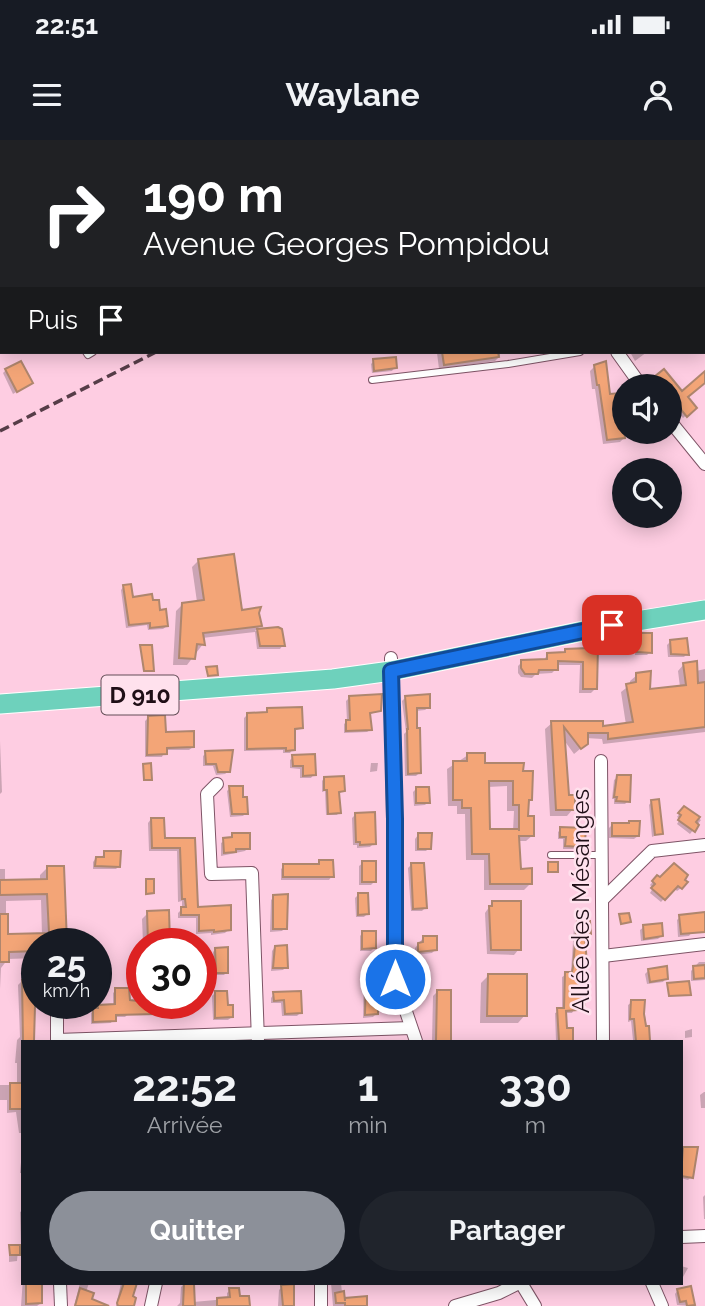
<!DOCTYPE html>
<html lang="fr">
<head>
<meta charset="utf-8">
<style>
	body { margin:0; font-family:Raleway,sans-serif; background:#20242c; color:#f1f3f6; height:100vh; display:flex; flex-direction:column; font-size:26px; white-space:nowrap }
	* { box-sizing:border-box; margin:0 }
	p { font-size:23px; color:#9ea1a6 }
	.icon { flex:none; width:38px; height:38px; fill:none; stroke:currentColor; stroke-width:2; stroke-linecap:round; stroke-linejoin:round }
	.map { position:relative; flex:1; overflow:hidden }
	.sheet { position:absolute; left:21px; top:900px; width:662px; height:245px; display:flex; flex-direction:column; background:#171b24; border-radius:0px; box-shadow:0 4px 18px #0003 }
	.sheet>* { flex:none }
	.banner { position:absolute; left:0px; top:0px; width:705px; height:214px; box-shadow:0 4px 18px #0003; background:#202124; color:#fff; overflow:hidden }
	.fabs { position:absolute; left:612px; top:234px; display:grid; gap:14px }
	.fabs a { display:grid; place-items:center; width:70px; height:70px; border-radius:50%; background:#171b24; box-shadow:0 4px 18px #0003; font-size:35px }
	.speed { position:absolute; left:21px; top:788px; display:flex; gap:14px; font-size:35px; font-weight:700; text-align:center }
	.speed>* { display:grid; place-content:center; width:91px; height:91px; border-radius:50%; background:#171b24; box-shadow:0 4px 18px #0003; line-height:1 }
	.speed small { font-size:18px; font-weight:400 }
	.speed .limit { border:10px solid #d22; background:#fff; color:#111 }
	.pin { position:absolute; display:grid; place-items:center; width:60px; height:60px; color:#fff; margin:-30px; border-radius:14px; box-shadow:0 4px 10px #0006 }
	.me { position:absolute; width:77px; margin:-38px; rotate:0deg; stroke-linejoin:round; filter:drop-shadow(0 0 5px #0008) }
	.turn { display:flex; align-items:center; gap:24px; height:147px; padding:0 28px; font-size:32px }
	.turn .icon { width:91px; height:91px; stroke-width:2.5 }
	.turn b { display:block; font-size:49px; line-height:60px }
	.then { display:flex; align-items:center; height:66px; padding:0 28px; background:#0003; gap:14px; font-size:26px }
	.eta { display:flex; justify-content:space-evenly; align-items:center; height:119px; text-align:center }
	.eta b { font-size:42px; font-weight:700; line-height:49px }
	.cta { display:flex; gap:14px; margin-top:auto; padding:14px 28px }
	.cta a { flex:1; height:80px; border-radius:42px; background:#8c9099; color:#fff; font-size:28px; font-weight:700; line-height:80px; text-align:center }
	.cta a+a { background:#20242c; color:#f1f3f6 }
	.status { display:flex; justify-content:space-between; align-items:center; height:49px; padding:0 35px; background:#171b24; direction:ltr }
	.status svg { height:19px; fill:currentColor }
	header { display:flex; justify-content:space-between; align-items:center; height:91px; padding:0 28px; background:#171b24; font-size:32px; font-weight:700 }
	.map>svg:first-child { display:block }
	.shadow { fill:#0003; fill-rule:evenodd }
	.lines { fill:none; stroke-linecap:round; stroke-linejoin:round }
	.stream { stroke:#b4a6f5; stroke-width:3.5 }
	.building { fill:#f3a577; stroke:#af866e; stroke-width:2; fill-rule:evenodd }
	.service-casing { stroke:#7e5466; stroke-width:8 }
	.minor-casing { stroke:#7e5466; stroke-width:14 }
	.primary-casing { stroke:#fff; stroke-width:21 }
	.service { stroke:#fff; stroke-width:6 }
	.minor { stroke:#fff; stroke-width:12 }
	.primary { stroke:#6ed1bc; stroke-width:19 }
	.rail { stroke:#563d48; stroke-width:3.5; stroke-dasharray:10 5; stroke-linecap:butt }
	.route-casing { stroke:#114b97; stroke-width:18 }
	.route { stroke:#1a73e8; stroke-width:12 }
	.labels { text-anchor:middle; stroke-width:5; stroke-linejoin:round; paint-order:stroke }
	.shield { fill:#ffe1ed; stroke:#624d56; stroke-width:2 }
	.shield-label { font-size:23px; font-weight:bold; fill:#1f0e16 }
	.street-label { font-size:24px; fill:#1f0e16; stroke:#ffe1ed }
</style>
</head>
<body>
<div class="status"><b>22:51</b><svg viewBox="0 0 49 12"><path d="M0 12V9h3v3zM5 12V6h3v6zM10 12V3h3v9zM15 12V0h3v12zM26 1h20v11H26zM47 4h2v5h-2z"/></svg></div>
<header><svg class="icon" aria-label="menu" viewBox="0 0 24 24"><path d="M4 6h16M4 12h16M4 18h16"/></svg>Waylane<svg class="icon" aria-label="person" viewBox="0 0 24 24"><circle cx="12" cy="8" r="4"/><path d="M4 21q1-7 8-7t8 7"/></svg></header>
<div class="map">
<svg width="705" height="1166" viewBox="0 0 705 1166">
	<rect width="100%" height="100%" fill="#fecde2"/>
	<g class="shadow">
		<path d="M509 0H526L528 2H508Z"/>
		<path d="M433 212H500V216L495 221 439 229 437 213Z"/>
		<path d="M630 212H647L635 221Z"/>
		<path d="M374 221 395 227 392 231 372 233 371 224Z"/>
		<path d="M595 226 625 297 620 302 603 304 595 249H592L590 231Z"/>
		<path d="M6 230 31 243 13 254 3 233Z"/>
		<path d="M664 231 695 268 683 278 670 263V247H657L652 242Z"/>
		<path d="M199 420 240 472 260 486 255 491 281 490 283 505 280 509H257L255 492 202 498 203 504 187 525H173L176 471 183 464 197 462 192 427Z"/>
		<path d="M124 446 131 459 158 472 167 486 163 489 148 490 147 485 126 488 121 450Z"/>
		<path d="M639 495 650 512 647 515H635V498Z"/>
		<path d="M670 502 687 514 684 517H668L667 505Z"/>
		<path d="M596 508 595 549 591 553H579L580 525H556V529L552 533 536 534 532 538 521 537 518 533V526L522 522 543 521 548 514H562L566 511Z"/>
		<path d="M684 524 696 531 705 529V592L603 604 602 599 586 598V604L574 614 564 600 567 657 573 669 567 676H550L545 589 552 583 601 588 626 585 621 552 630 545V541L637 535 648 551 680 547 678 531Z"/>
		<path d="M406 557 429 567 425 570 416 571 419 633 416 636H405L404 594 406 592 402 561Z"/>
		<path d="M349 558 379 570 369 575 370 590 367 592 344 593V584L347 581 346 561Z"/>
		<path d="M268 570 302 588 293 591V609L290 613H283V610L244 611V578L247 575 264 574Z"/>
		<path d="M148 578 164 594 193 607 189 610H165L162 617H145V581Z"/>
		<path d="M0 601 2 652 0 654Z"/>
		<path d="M206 613 229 631 225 634 216 635 213 626H203V616Z"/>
		<path d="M468 615 484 625 522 633 531 659 527 663 526 677 533 695 526 701H518L519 730 530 744 524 750H484V720H466L465 674H457V666H448L447 629ZM507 646V671H514L513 691H488V647Z"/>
		<path d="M293 617 314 634 311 638H300V629L290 628V620Z"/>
		<path d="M371 623H378L377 631 370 632Z"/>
		<path d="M618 637 628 661 625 664H614V659H612L614 640Z"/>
		<path d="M324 638 343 651 338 654 339 672 337 675H326L325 651 322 652V641Z"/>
		<path d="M230 648 246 673 243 676 230 677 227 651Z"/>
		<path d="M416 649 428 662 425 665 414 666 413 652Z"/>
		<path d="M652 661 661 693 652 697 649 665Z"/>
		<path d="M684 668 701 680 690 694 677 684 680 679 677 677Z"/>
		<path d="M356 674 374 703 370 707 357 708V705H353L352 678Z"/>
		<path d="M151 679 163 700 193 699 196 768 229 789 225 793 211 795V793L196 794V778H178V773L182 769V761L178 762 177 711H149L148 683Z"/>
		<path d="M612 685 638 696 634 699 609 698V688Z"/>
		<path d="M561 689 583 701 577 709H563V699H558V692Z"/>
		<path d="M233 695 248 708 245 711 221 716V703Z"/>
		<path d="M418 695 429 708 426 711H415V699Z"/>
		<path d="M104 713 119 726 116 729H93V722L96 718 101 719Z"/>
		<path d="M320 722 332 736 329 740H281V729L284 726H316Z"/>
		<path d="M363 723 374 742 371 745H359V726Z"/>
		<path d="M411 725 425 768 422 771H411L408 728Z"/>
		<path d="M674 726 681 748 677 751 674 748 661 762 650 753 653 748 650 745 657 737 660 740Z"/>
		<path d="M63 727 65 803H37V818L8 819 1 828 0 849V729H5V742L40 741V735L47 728ZM41 760 42 795 6 796V761Z"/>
		<path d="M358 755 367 774 364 777H356L355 758Z"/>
		<path d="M274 757 285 788 282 791 270 792 271 760Z"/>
		<path d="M492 763 519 809 514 815 487 814 485 773Z"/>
		<path d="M167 772 168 803H143L142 779 148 773Z"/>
		<path d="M680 777 692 792 689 796 678 797 677 780Z"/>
		<path d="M577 783 589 794 583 797 586 827 580 830 583 864 575 868 572 873H565V890H571V901H556L555 873 562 870V837L571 832 574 786Z"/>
		<path d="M644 787 661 796 658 799 641 801 640 790Z"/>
		<path d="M363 792 374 808 371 811H360V796Z"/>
		<path d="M423 798 436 809 432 813 415 815V808Z"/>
		<path d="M275 807 286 827 283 830 271 831 272 811Z"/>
		<path d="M216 809 227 832 224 835H214L213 812Z"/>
		<path d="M699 822H705V840L691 841V831Z"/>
		<path d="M367 829 376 874 373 877 363 878 364 833Z"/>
		<path d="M649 830 666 838 663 842 647 844 645 834Z"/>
		<path d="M488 836 525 875 518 883H480L481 843Z"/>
		<path d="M22 841 32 880V901H23V993H19L16 972 7 973V960H0V945H17V923H15L17 900 20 897 18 845Z"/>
		<path d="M206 842 207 850 201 851V843Z"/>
		<path d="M116 850 128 874 125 877H114L111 883 91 884V873L94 870 99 866H113V853Z"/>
		<path d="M438 851 449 852V901H432L433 856Z"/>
		<path d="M215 853 232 877 228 880H213L212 856Z"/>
		<path d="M300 853V873L297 876H282L281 863H271V858L274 854Z"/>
		<path d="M632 862H643L648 895 645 901H630L633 900 631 881 628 882V865Z"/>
		<path d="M173 863H196V869L192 872 173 873Z"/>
		<path d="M692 889V897L685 898V891Z"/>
		<path d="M704 952H705V968H701L700 955Z"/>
		<path d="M684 1008 691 1037 688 1040 681 1038V1011Z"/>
		<path d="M22 1011 23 1010V1040V1033H20Z"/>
		<path d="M705 1055V1079H704L703 1057Z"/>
		<path d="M23 1070V1110H18L17 1121 9 1122V1108L21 1107 20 1072Z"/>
		<path d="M681 1126 688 1128 683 1137 681 1136Z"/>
		<path d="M23 1138V1143H40L41 1163 37 1166H21Z"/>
		<path d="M78 1143H89L86 1152 91 1166H74L80 1143Z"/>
		<path d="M121 1143H134L130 1157 131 1166H116Z"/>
		<path d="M331 1143H341L343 1162 345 1159 366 1166H333Z"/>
		<path d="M184 1144 193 1162 227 1159V1153L230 1150 248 1166H177L180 1163 181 1147Z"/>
		<path d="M292 1146 295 1166H278L279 1150 282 1147Z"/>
		<path d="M678 1150 693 1164 691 1166 677 1165 675 1154Z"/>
	</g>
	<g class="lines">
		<g class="stream">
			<path d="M423 0V2"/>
			<path d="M704 102H705"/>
		</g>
	</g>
	<g class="building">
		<path d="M442 212H498L499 217 444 225Z"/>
		<path d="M396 217 397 228 374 231 373 219Z"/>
		<path d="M21 221 33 243 17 252 5 229Z"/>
		<path d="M606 221 610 254 620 253 625 298 607 300 599 245H597L594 225Z"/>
		<path d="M664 229 682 251 705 231V243L688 257 697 268 687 277 670 256V247H662L654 237Z"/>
		<path d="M234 414 242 470 261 467 259 473 262 486 203 493 205 505 197 504 195 519 179 518 182 463 204 460 198 419Z"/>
		<path d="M131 444 133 457 152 454 153 460H159L160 470 166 469 168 486 150 488V483L129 485 123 445Z"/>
		<path d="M278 487 282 489 285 506H260L257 489Z"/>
		<path d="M638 493H652V513L637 512Z"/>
		<path d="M687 498 689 515 671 514 670 500Z"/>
		<path d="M140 505H152L154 531H144Z"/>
		<path d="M589 506H598L597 549H583V522L558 521V530H539L538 534H525L521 528V520L547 519V513L565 512V509L589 508Z"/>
		<path d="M697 521 698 543 705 542V587L608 599V593H588V604L581 609 564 587 569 655H575V670H556L551 581H603V586L633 582 626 544 636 542V533L651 531 650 549 686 545 683 523Z"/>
		<path d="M217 526 218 535 208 536 206 527Z"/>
		<path d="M382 554 381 571 370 573 372 590 346 591V580H350L349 556Z"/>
		<path d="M430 554V568H417V588H420L421 633 408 634 407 589H408L405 556Z"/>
		<path d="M302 567 303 588 295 589V610L286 611V608L247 609V573L267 572V568Z"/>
		<path d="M165 575 166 592 194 591V607L167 608V614L147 615 148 576Z"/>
		<path d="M233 610 230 632H218L216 624H206L205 611Z"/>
		<path d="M467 613H485V623H524L523 631H533L532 660H529L528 676H534V696H519L521 729 532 728V744H490L489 714H472L471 668H462V660H453V621H467ZM489 641H513V665H519V691V689H490Z"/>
		<path d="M315 614 316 635 303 636V626H293L292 615Z"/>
		<path d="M151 623 152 640H144L143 624Z"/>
		<path d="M617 635H631L630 662 616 661 617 657H614Z"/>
		<path d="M344 636 345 651 339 652 341 673 328 674 327 650H324V637Z"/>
		<path d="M229 646H243V657H247L248 674H232Z"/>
		<path d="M416 647H429L430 663H416Z"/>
		<path d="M659 659 663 694 655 695 651 660Z"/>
		<path d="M684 666 700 677 696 682 699 685 695 692 678 680 681 675 678 673Z"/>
		<path d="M375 672 376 704 360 705V702H356L355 673Z"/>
		<path d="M151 678H164L165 698H195L198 767 231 765V790L214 792V790L199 791V775H181V767H186L185 759H182L180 708H152Z"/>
		<path d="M629 681H640L639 696H612V683H629Z"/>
		<path d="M560 687 586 688 585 702H582V707L565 706 566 697H560Z"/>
		<path d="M232 693H250V709H236V712L224 713 223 698 232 697Z"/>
		<path d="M418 693H432L431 709H418Z"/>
		<path d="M104 711H121L120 727 95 726 96 717H104Z"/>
		<path d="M319 720H333L334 737H283V724H319Z"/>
		<rect x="362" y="721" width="14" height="21"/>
		<rect x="548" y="722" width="10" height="10"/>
		<path d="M411 723H424L427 768 413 769Z"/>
		<path d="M674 723 688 735 685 740 688 742 682 749 678 746 665 760 651 748 655 744 652 741 657 735 660 737Z"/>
		<path d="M47 726H64L67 803H37V811L9 812V822H0V774H8V794L49 793 47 754 0 755V740L47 739Z"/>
		<path d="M146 739H154V753L146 754Z"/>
		<path d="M358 753H368L369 774 358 775Z"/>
		<path d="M288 754 287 789H273V755Z"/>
		<path d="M492 761H521V810H491L489 766H492Z"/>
		<path d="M169 770 170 803H148L147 771Z"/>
		<path d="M705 772V792L681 794 679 775Z"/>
		<path d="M629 773 631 782 621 784 619 774Z"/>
		<path d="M577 781H590L591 794 585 795 587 827 582 828 585 865 577 866V870L566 871 567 888H573V901H559L557 868H564L565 832H572L573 827Z"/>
		<path d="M662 783 663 796 644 799 643 785Z"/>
		<path d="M362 791H376V808L362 809Z"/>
		<path d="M423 796H437V810L418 812V803L423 802Z"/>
		<path d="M287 805 288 828H273L275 806Z"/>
		<path d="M228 807V833H216L215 808Z"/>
		<path d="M705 825V838L694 839 693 826Z"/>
		<path d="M667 826 668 839 650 842 648 829Z"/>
		<path d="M366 827H378V874L365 875Z"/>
		<path d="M488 834H527V876H487Z"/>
		<path d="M22 840H34L37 866H35L34 901H23Z"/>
		<path d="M689 841 691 855 669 856 667 843Z"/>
		<path d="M115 848H129L130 860 155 863 156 874 116 875V881L93 882V868H98V865L115 864Z"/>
		<path d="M437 850H451V901H436Z"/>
		<path d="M215 851H227L228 865H233V877L215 878Z"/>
		<path d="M301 851 302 873 285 874 284 860 274 861 273 852Z"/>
		<path d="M631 860H645L644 874 646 886H649L650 901H636L634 879H630Z"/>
		<rect x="10" y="943" width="13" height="26"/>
		<path d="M683 1007H698L693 1038 681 1036Z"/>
		<path d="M9 1105H20V1115H10Z"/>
		<path d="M26 1143H42V1163L26 1164Z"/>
		<path d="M124 1143H137L133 1156 136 1158 134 1166H118L117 1163Z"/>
		<path d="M184 1143 194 1144 195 1166H183Z"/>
		<path d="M294 1144V1166H283L281 1145Z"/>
		<path d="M691 1146 695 1165 687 1166 686 1161 680 1162 677 1149Z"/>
		<path d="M80 1148 94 1153 92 1159 109 1166H75Z"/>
		<path d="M229 1148H239L240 1156H249L250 1166H217V1158L230 1157Z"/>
		<path d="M344 1151 345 1161V1158L367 1156V1166H345V1163H336L335 1153Z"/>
	</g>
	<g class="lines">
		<defs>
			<g id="service">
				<path d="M0 191 2 190"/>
				<path d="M86 212 88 215 93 212"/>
				<path d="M372 240 508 224 580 212"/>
				<path d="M551 715H602"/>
			</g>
			<g id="minor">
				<path d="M550 0V2"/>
				<path d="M469 2 471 0"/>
				<path d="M617 212 642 247"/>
				<path d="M670 281 705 324"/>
				<path d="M391 518 395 839 416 901"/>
				<path d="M601 621 603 901"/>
				<path d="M217 644 207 654 211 734 252 733 258 901"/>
				<path d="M602 760 652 711 705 705"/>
				<path d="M603 816 705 804"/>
				<path d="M57 900 411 888"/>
				<path d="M57 901V863"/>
				<path d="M681 1097 705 1096"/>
				<path d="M60 1143 61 1166"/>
				<path d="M321 1143V1166"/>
				<path d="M521 1143 535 1166"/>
				<path d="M652 1143 662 1166"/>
				<path d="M151 1166 156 1143"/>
				<path d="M455 1166 499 1153 519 1143"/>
			</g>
			<path id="primary" d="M0 564 333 539 391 531 612 485 705 470"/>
		</defs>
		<use href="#service" class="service-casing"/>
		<use href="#minor" class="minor-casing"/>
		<use href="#primary" class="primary-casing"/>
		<use href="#service" class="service"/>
		<use href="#minor" class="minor"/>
		<use href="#primary" class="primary"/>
		<g class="rail">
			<path d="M570 2 573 0"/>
			<path d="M594 2 597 0"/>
			<path d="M0 291 156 212"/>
		</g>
	</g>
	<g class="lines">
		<defs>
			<path id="route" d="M395 839V679L391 531 612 485"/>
		</defs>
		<use href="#route" class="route-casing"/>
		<use href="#route" class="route"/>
	</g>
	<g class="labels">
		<rect class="shield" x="101.5" y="535.5" width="77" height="39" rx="5"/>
		<g class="shield-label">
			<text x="140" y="563">D 910</text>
		</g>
		<g class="street-label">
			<text transform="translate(581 761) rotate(-90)" y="8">Allée des Mésanges</text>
		</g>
	</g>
</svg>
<div class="fabs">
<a><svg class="icon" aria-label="sound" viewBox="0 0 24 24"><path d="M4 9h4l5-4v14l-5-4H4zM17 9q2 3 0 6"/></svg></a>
<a><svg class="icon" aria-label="search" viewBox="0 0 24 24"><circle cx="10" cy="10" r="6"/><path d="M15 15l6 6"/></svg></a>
</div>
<div class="speed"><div>25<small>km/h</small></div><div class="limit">30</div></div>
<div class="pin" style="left:612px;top:485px;background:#d93025"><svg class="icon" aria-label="arrive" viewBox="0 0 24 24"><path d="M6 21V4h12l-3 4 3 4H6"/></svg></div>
<svg class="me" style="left:395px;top:839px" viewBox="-20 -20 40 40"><circle r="17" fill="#1a73e8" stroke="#fff" stroke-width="3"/><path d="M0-11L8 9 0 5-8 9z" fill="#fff"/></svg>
<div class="banner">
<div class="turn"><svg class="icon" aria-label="right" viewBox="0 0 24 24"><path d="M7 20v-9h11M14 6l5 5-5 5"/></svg><div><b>190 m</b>Avenue Georges Pompidou</div></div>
<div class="then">Puis<svg class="icon" aria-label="arrive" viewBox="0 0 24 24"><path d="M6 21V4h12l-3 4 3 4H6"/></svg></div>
</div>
<section class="sheet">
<div class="eta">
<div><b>22:52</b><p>Arrivée</p></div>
<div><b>1</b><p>min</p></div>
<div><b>330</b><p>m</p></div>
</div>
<div class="cta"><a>Quitter</a><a>Partager</a></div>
</section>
</div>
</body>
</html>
